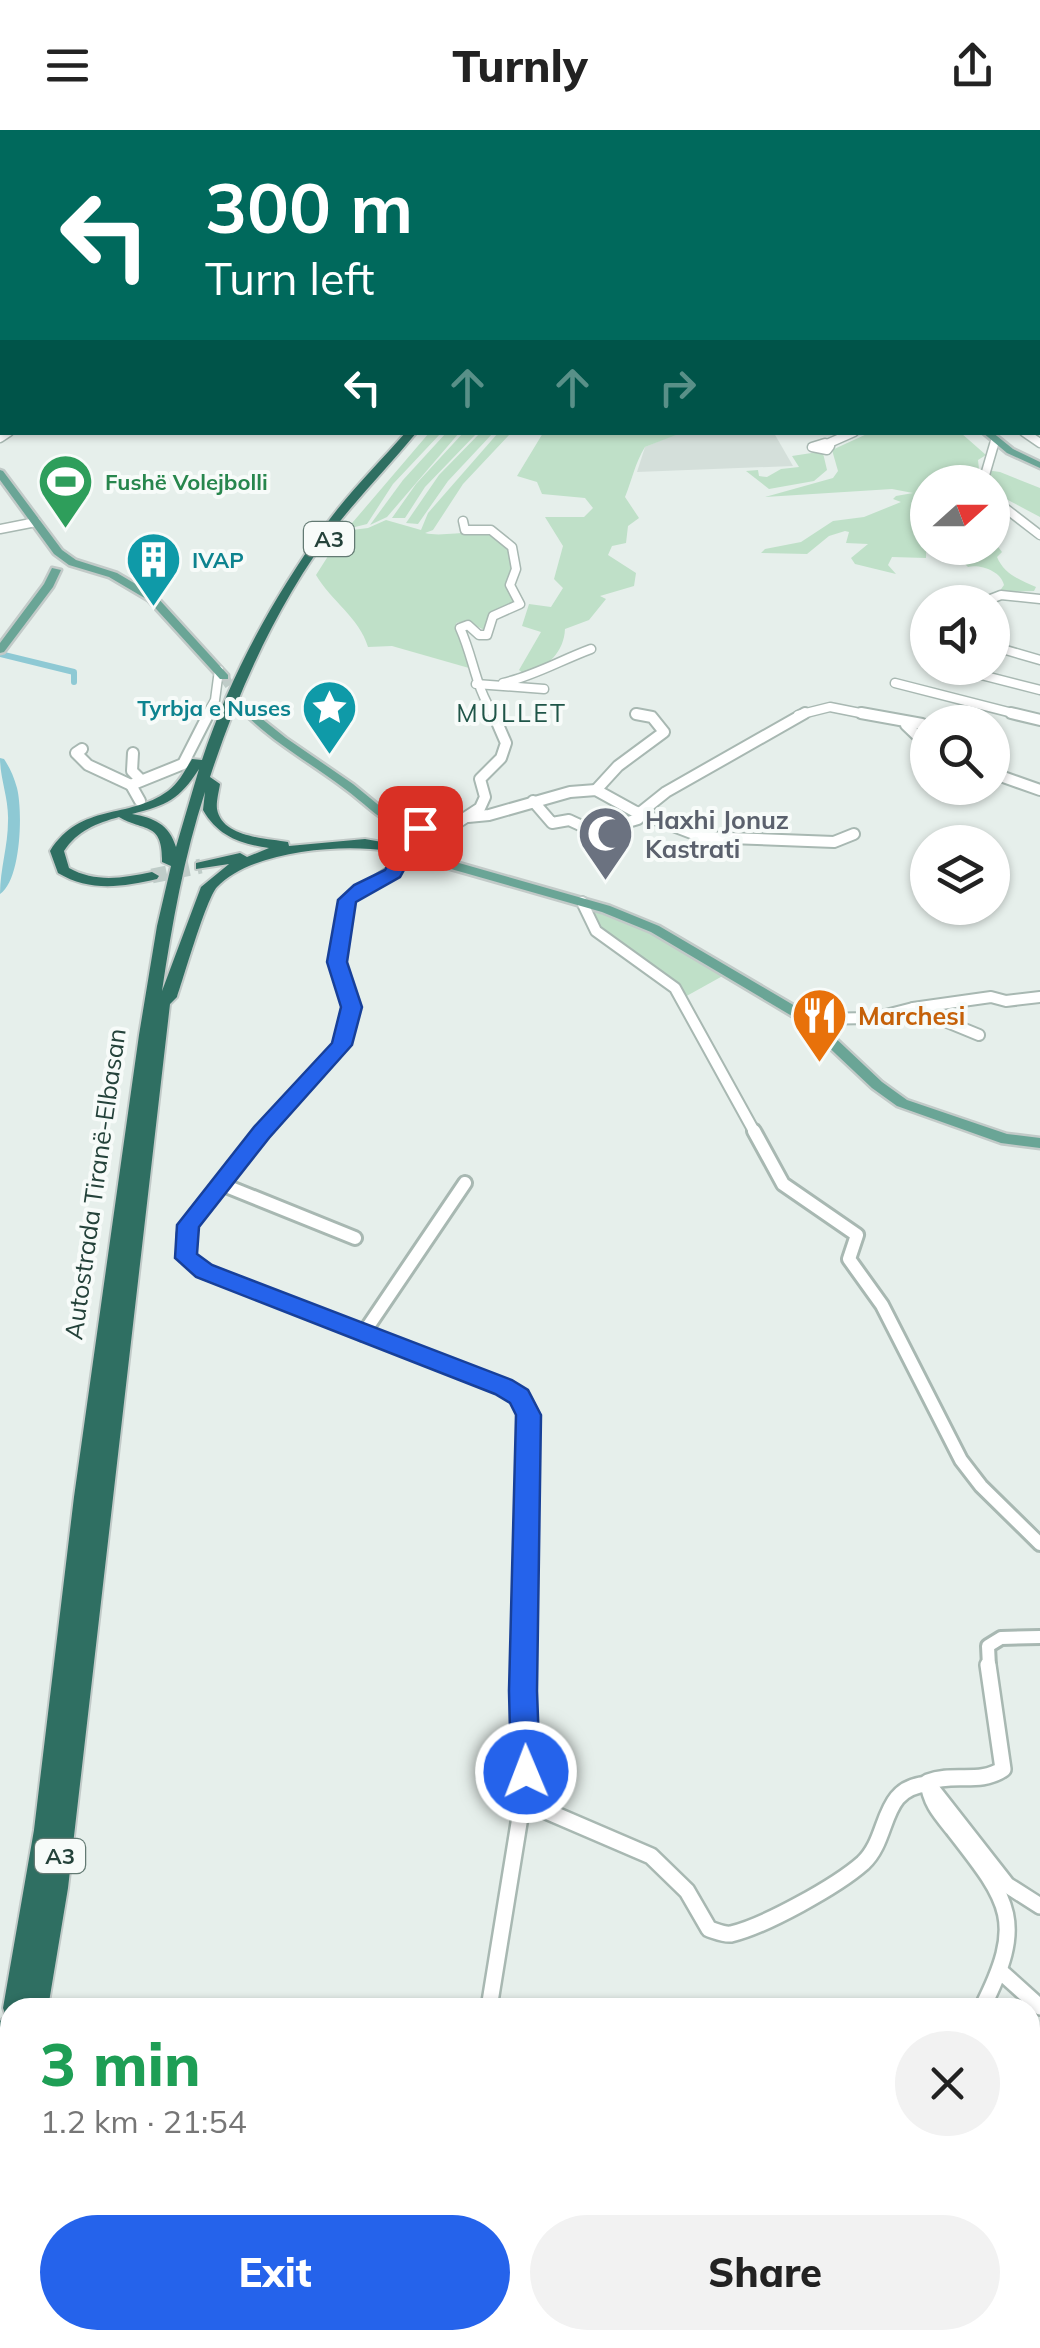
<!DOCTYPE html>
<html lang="en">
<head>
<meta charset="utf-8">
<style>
	body { margin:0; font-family:Mulish,sans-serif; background:#f2f2f2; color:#222; height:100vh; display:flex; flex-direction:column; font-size:38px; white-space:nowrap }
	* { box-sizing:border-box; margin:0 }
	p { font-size:32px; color:#767676 }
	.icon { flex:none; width:55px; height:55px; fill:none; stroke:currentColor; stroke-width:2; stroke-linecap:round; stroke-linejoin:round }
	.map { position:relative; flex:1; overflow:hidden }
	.panel { position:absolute; left:0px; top:1868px; width:1040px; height:352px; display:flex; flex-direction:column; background:#fff; border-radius:30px 30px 0 0; box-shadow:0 2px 8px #0004 }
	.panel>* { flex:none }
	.banner { position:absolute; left:0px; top:0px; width:1040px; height:305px; box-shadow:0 2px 8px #0004; background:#00695c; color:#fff; overflow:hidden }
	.needle { width:65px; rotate:69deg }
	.buttons { position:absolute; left:910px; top:335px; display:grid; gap:20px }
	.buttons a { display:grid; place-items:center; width:100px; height:100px; border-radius:50%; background:#fff; box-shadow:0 2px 8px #0004; font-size:50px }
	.pin { position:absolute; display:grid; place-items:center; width:85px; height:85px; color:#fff; margin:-42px; border-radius:20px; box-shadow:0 5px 15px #0006 }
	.me { position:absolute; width:110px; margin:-55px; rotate:359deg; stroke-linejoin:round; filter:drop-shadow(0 0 8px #0008) }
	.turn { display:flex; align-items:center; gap:35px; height:210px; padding:0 40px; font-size:45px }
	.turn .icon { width:130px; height:130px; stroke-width:2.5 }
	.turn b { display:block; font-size:70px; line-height:85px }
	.lanes { display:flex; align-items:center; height:95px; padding:0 40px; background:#0003; justify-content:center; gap:50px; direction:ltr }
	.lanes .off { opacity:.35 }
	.round { display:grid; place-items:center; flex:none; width:105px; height:105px; border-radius:52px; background:#f2f2f2 }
	.overview { display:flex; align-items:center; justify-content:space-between; height:170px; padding:0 40px }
	h1 { font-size:60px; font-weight:800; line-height:75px; color:#1e9e55 }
	.primary-button { display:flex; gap:20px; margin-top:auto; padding:20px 40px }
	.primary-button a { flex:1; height:115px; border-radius:60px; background:#2563eb; color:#fff; font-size:40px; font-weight:800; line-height:115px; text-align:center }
	.primary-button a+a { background:#f2f2f2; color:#222 }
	header { display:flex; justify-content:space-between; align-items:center; height:130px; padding:0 40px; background:#fff; font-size:45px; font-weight:800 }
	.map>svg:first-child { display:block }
	.built { fill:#d4dfda }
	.green { fill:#bfe0c8 }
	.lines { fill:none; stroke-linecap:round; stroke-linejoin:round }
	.stream { stroke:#8ec9d4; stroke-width:2.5 }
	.canal { stroke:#8ec9d4; stroke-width:6 }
	.river { fill:#8ec9d4; fill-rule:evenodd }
	.major-tunnel { stroke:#bfccc8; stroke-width:10; stroke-dasharray:10 5; stroke-linecap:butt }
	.highway-tunnel { stroke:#bfccc8; stroke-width:15; stroke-dasharray:15 8; stroke-linecap:butt }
	.minor-far4-casing { stroke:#a8b8b2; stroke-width:9 }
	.minor-far3-casing { stroke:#a8b8b2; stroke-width:11 }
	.minor-far2-casing { stroke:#a8b8b2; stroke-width:14 }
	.minor-far1-casing { stroke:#a8b8b2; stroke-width:18 }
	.minor-casing { stroke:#a8b8b2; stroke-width:20 }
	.major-casing { stroke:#c2cac8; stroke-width:5 }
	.highway-casing { stroke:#c2cac8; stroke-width:4 }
	.minor-far4 { stroke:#fff; stroke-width:6 }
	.minor-far3 { stroke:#fff; stroke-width:8 }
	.minor-far2 { stroke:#fff; stroke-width:10 }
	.minor-far1 { stroke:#fff; stroke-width:12 }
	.minor { stroke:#fff; stroke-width:15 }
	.major { fill:#6aa596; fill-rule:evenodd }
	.highway { fill:#2f6f62; fill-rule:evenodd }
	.route { fill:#2563eb; stroke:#184099; stroke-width:2.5 }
	.labels { text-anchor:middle; stroke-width:8; stroke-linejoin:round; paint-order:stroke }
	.far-leisure-label { font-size:22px; font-weight:bold; fill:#27864d; stroke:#f7fbf9; text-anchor:start }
	.shield { fill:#f7fbf9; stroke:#637a73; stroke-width:2.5 }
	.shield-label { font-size:22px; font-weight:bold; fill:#24423a }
	.far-culture-label { font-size:22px; font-weight:bold; fill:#0d838f; stroke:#f7fbf9; text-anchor:start }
	.far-quarter-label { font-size:25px; letter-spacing:2.5px; fill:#1f5548; stroke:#f7fbf9 }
	.worship-label { font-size:25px; font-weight:bold; fill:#5b616d; stroke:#f7fbf9; text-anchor:start }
	.food-label { font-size:25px; font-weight:bold; fill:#c56008; stroke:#f7fbf9; text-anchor:start }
	.street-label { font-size:25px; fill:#24423a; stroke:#f7fbf9 }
</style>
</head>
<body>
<header><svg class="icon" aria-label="menu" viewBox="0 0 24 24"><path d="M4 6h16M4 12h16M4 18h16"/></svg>Turnly<svg class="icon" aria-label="share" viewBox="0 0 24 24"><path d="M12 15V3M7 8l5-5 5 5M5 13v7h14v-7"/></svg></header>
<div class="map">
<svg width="1040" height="2218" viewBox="0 0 1040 2218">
	<rect width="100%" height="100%" fill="#e6efeb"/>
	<path class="built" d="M681 302 774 303 793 336 637 342 645 317Z"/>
	<g class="green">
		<path d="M0 0H445L2 2 0 64Z"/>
		<path d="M464 302 477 303 425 357 405 388H392L416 354Z"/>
		<path d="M481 302 493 303 448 351 418 394 406 393 439 345Z"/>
		<path d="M429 303H441L393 354 367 394 347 399Z"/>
		<path d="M446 303H459L387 387 370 395 403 350Z"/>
		<path d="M498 303H511L463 354 433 400 425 403C451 410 502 387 511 427 512 430 513 440 512 442 511 447 507 451 506 456L518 475 488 487 486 501 467 491 456 493 471 532 469 538 392 516 368 517C359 487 331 471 316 445L344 401 368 398 386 390 421 400 428 383Z"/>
		<path d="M543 303H681L645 317C635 333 632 350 625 367L639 388 628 396 626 413 612 416 608 425 636 443 634 456 600 466 606 469 589 490 565 499C564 522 548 537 525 545L519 540 541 502 522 496 529 474 551 477 563 458 554 449 563 416 545 387H584L593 378 585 368 542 364 537 352 517 346Z"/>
		<path d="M869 303H961L986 325 978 330 979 339 1000 342 1040 358V387L1006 369 993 371 992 352H928L926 428 892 427 888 435 896 444 855 434 851 428 868 414 846 413 849 402 845 401 829 406 807 424 761 423 765 419 801 412 833 391 864 387 901 372 893 369 896 366 913 363 892 359 765 367 833 348 838 341 832 320Z"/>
		<path d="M818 322 823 323 827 340 814 351 769 359 746 341 758 340 759 346 767 347 781 339 799 337 792 326Z"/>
		<path d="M993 410 1002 422 997 427C1004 444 1020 450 1036 457L1034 461 999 462 1004 455C1001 441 980 434 968 437L949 418H992Z"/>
		<path d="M598 779 641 797 728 843 683 868 666 845 600 801 588 780Z"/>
	</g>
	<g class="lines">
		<path class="stream" d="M1030 0H1034"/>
		<path class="canal" d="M0 524 74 542V552"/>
		<path class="river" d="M0 628 4 629C10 638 14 647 17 658 23 682 21 750 0 764 0 739 8 716 8 691 9 669 0 649 0 628Z"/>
		<path class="major-tunnel" d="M224 547 246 579"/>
		<path class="highway-tunnel" d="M152 746 201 736"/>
		<defs>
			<g id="minor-far4">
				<path d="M757 0 761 2"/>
				<path d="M795 2 802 0"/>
			</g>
			<g id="minor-far3">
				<path d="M1024 302 1040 313"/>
				<path d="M0 308 9 302"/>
				<path d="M825 313 830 316 827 320 812 317Z"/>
				<path d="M827 314 854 302"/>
				<path d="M983 352 995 311"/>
				<path d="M992 368 1040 405"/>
				<path d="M463 391 465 400H491L512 417 516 439 510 455 520 474 493 486 487 505H479L468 495 460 498C474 529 475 557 494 585"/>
				<path d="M0 399 36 392"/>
				<path d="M983 472 1001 465 1040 469"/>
				<path d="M928 512V516"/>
				<path d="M992 516 1040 530"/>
				<path d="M954 538 1040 560"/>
				<path d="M503 553C534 546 561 530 591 519"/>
				<path d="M895 553 1020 585"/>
				<path d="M476 554 544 559"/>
				<path d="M636 584 641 585"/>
				<path d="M207 585 215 570 219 540"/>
				<path d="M798 585 830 577 870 585"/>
			</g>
			<g id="minor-far2">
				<path d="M861 583 922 594"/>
				<path d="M1011 583 1040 590"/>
				<path d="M906 595 928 616"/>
				<path d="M82 619 76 623 88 635 131 655"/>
				<path d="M133 623 132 641 140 649"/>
				<path d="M992 643 1040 660"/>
				<path d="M596 660 618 636 664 602 652 587 636 584"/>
				<path d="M140 671 131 655 183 634 209 583"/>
				<path d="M533 671 552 693 569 690 595 702 638 689 644 683"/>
				<path d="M641 682 666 662 805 583"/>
				<path d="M468 687 489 685 570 662 596 660 634 681 702 707 834 712 854 704"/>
				<path d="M431 710 480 678 485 667 480 649 501 628 506 613 493 583"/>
				<path d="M582 772 596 801 675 858 755 1003"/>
				<path d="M913 878 991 867 1006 871 1040 867"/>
				<path d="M807 889 874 888 913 878 979 905"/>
				<path d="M261 1003 341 915 351 877 337 832 347 770 393 740 403 724"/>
			</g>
			<g id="minor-far1">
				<path d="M263 1001 188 1095 184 1105 187 1127 204 1141 503 1257 519 1267 527 1280 526 1537"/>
				<path d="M754 1001 783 1054 857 1105 849 1129 882 1175 961 1330 981 1356 1040 1414"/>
				<path d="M221 1054 355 1108"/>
				<path d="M363 1204 465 1053"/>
				<path d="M989 1537 988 1516 1001 1508 1040 1507"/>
			</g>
			<g id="minor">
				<path d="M523 1671 651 1726 687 1761 709 1799C716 1801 724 1805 731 1804 765 1796 837 1756 863 1733 891 1707 879 1657 928 1654L1007 1755 1040 1776"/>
				<path d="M1000 1841 1040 1877"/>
				<path d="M489 1878 525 1656 526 1535"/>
				<path d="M982 1878C1026 1791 1010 1772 953 1699 940 1683 930 1672 928 1652 953 1642 980 1655 1003 1639L988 1535"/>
				<path d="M1030 2127 1040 2136"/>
				<path d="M374 2218 383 2210"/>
			</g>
			<g id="major">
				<path d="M1040 31V37H1038V32Z"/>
				<path d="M982 302H992L1013 319 1040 332V338L1007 323Z"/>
				<path d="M0 340 3 341 62 420 76 430 117 443 156 466 228 545V549H220L148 470 109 447 69 435 54 424 0 350Z"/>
				<path d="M52 438 61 440 53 457 4 522 0 523V513L44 454Z"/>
				<path d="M246 576 286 608 353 654 387 682 402 691 433 701 437 710 430 722 424 723 610 776 659 796 812 886 882 952 907 970 1007 1004 1040 1008V1018L1001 1013 897 976 872 958 802 892 651 802 602 782 384 720 382 704 397 697C377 688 363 672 345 659 311 633 273 613 242 581L240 579ZM410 701 424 706 425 710 421 717 408 720 394 715V706Z"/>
			</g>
			<g id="highway">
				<path d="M406 302H417C391 334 362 363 337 395 280 467 238 561 210 647L220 654C219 661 216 672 217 679 222 708 267 708 288 712L289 716 365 709 393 714 395 717 388 721C342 713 250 721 217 757 206 769 184 847 177 867L170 874 68 1758 48 1878H10V1936L0 1942V1891L6 1886 3 1878 34 1700 74 1367 139 905 157 796 171 736 162 732C163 691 144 702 119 687 97 693 77 701 64 721L69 738C96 753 123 748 152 742L159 746 157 749C122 757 90 762 58 743L50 721C81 672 128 690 168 661 179 653 185 640 192 629L202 630C230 546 273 468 324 397 348 363 379 333 406 302ZM199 639 176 717C169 694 154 688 132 684 167 675 179 670 199 639ZM205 662 203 680C218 706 240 714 269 718L247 727 240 723 196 733V739L229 734 201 757 162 861C172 794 184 726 205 662Z"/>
				<path d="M10 1959V2008L0 2015V1965Z"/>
			</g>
		</defs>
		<use href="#minor-far4" class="minor-far4-casing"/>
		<use href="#minor-far3" class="minor-far3-casing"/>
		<use href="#minor-far2" class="minor-far2-casing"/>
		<use href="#minor-far1" class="minor-far1-casing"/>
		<use href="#minor" class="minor-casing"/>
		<use href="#major" class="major-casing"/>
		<use href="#highway" class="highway-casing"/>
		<use href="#minor-far4" class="minor-far4"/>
		<use href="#minor-far3" class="minor-far3"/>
		<use href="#minor-far2" class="minor-far2"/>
		<use href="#minor-far1" class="minor-far1"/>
		<use href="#minor" class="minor"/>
		<use href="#major" class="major"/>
		<use href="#highway" class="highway"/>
	</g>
	<path class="route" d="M420 693 440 707 435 720 410 729 400 747 356 772 347 832 362 877 352 915 269 1008 199 1097 197 1124 212 1135 512 1250 528 1260 541 1285 537 1561 540 1642 536 1651 526 1655 516 1651 511 1642 509 1561 516 1285 510 1273 495 1264 196 1147 175 1128 177 1095 254 997 332 913 341 877 327 832 338 770 354 755 385 740 396 720 420 713 421 709 411 698Z"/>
	<defs>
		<symbol id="stadium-pin" viewBox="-11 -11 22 30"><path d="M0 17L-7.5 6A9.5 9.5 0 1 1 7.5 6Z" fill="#2e9e5b" stroke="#f7fbf9"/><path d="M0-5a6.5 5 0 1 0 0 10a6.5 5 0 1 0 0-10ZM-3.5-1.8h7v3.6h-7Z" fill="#fff"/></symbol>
		<symbol id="building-pin" viewBox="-11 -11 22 30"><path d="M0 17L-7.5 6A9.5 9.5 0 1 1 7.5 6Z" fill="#0f9aa8" stroke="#f7fbf9"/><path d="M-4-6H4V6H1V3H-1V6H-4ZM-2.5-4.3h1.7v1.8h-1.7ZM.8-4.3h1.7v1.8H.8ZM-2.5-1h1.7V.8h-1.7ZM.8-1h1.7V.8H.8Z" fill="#fff"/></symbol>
		<symbol id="sight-pin" viewBox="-11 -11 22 30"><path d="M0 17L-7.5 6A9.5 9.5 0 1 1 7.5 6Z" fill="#0f9aa8" stroke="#f7fbf9"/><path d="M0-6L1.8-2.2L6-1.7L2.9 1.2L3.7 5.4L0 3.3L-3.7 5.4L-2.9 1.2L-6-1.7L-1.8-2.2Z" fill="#fff"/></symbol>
		<symbol id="mosque-pin" viewBox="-11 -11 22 30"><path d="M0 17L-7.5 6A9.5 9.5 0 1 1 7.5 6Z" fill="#6b7280" stroke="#f7fbf9"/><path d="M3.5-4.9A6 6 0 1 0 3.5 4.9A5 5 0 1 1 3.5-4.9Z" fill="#fff"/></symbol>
		<symbol id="restaurant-pin" viewBox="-11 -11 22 30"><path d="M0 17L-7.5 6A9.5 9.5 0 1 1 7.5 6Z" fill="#e8710a" stroke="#f7fbf9"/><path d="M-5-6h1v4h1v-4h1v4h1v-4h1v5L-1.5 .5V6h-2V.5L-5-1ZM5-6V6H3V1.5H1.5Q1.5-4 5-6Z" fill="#fff"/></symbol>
	</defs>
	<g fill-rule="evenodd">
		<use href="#stadium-pin" x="34" y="320" width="63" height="86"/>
		<use href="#building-pin" x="122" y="398" width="63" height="86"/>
		<use href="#sight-pin" x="298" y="546" width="63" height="86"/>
		<use href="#mosque-pin" x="574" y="672" width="63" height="86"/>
		<use href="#restaurant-pin" x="788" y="854" width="63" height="86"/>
	</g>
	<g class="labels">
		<g class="far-leisure-label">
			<text x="105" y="360">Fushë Volejbolli</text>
		</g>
		<g class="shield">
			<rect x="304" y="392" width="50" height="34" rx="8"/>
			<rect x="35" y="1709" width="50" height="34" rx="8"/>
		</g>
		<g class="shield-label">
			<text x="329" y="417">A3</text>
			<text x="60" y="1734">A3</text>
		</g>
		<g class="far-culture-label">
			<text x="192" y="438">IVAP</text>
			<text x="291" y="586" text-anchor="end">Tyrbja e Nuses</text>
		</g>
		<g class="far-quarter-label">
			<text x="512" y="592">MULLET</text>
		</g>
		<g class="worship-label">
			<text x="645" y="699">Haxhi Jonuz<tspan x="645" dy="29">Kastrati</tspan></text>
		</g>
		<g class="food-label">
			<text x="858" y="895">Marchesi</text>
		</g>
		<g class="street-label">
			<text transform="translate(95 1054) rotate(-82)" y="9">Autostrada Tiranë-Elbasan</text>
		</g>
	</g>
</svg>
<div class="buttons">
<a><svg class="needle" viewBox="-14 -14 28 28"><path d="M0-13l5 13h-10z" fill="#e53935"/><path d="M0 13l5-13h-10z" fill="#767676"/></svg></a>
<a><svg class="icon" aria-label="sound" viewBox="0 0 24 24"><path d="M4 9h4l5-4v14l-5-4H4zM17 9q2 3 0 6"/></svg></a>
<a><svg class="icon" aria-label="search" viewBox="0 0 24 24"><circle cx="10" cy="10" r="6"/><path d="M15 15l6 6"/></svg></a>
<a><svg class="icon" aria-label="layers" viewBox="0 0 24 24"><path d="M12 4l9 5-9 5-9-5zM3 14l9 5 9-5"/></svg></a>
</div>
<div class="pin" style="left:420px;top:698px;background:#d93025"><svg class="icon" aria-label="arrive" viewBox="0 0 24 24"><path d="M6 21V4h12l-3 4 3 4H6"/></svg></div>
<svg class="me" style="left:526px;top:1642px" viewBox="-20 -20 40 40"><circle r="17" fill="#2563eb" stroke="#fff" stroke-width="3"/><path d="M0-11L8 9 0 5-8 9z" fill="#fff"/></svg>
<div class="banner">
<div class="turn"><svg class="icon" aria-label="left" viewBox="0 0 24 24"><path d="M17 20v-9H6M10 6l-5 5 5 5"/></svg><div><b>300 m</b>Turn left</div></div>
<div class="lanes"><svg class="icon" aria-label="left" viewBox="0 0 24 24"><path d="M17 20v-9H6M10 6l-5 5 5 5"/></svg><svg class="icon off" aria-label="ahead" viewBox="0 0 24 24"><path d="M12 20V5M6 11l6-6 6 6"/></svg><svg class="icon off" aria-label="ahead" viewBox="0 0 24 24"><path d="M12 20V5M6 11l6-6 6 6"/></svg><svg class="icon off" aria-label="right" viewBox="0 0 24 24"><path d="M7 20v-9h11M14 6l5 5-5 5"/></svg></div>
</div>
<section class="panel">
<div class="overview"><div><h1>3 min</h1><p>1.2 km · 21:54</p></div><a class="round"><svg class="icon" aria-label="close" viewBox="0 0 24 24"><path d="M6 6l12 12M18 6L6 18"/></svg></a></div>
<div class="primary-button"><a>Exit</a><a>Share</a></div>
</section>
</div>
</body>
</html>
